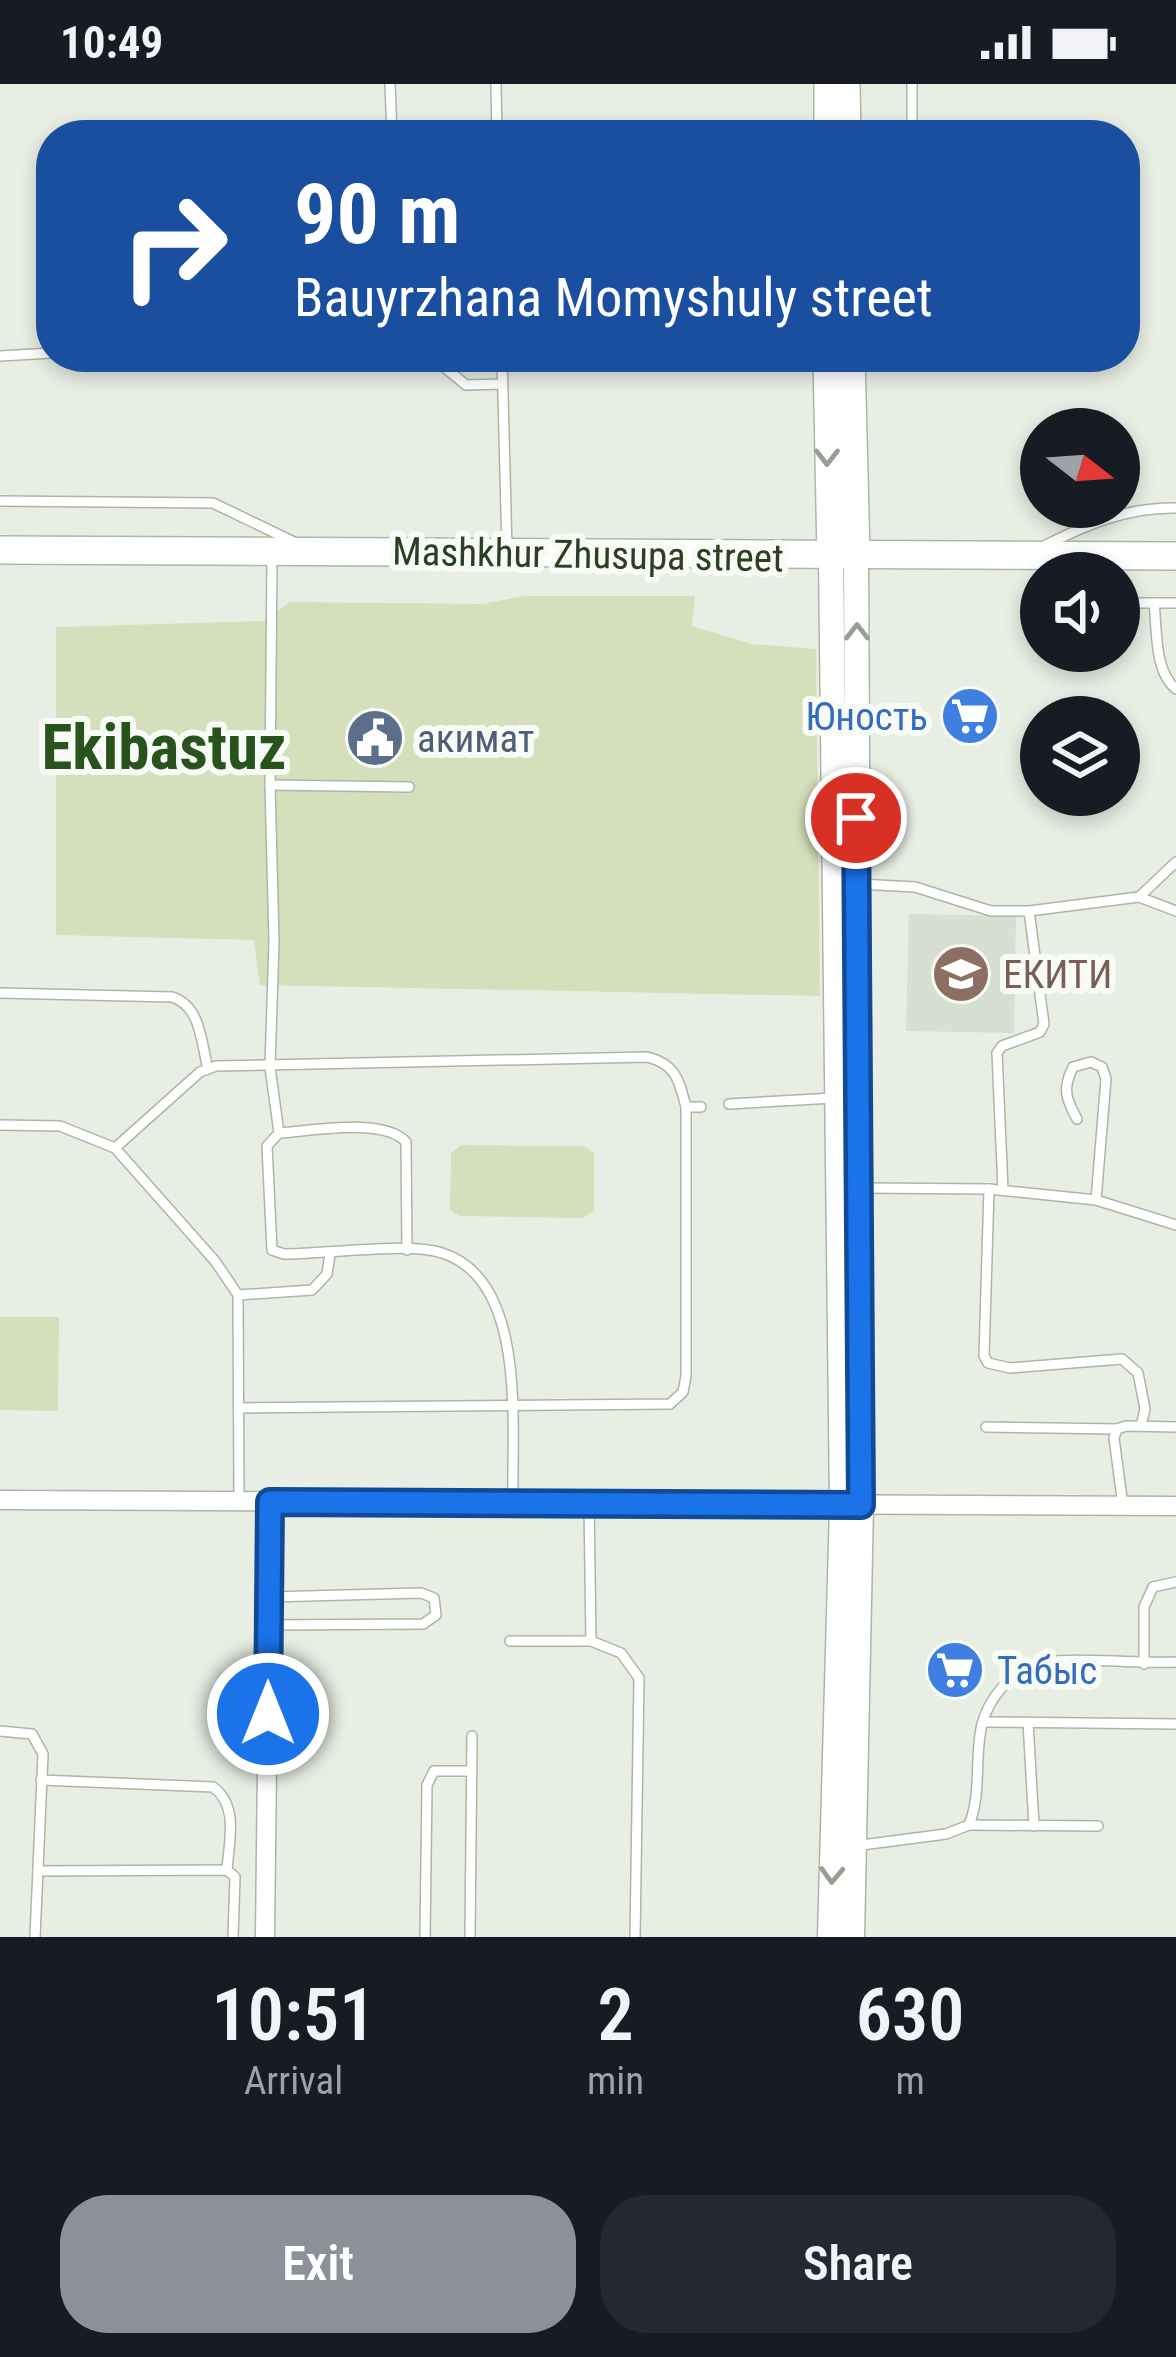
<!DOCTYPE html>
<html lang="en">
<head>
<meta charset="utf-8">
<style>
	body { margin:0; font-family:"Roboto Condensed",sans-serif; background:#242831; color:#f1f3f6; height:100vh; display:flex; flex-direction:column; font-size:45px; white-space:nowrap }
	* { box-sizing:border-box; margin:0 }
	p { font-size:39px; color:#9ea1a6 }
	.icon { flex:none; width:66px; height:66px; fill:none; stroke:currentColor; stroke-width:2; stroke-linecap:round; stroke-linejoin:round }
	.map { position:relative; height:1853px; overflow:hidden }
	.details { display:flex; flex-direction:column; background:#171b24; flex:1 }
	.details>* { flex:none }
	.guide { position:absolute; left:36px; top:36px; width:1104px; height:252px; border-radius:48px; box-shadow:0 6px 18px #0003; background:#1a4fa0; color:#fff; overflow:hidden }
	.needle { width:78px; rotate:107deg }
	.controls { position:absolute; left:1020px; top:324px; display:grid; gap:24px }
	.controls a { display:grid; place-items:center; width:120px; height:120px; border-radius:50%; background:#171b24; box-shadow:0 6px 18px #0003; font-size:60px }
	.pin { position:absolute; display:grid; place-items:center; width:102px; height:102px; color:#fff; margin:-51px; border:6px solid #fff; border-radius:50%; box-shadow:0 3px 12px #0007 }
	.me { position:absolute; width:132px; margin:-66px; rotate:0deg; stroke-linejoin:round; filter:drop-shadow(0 0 9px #0008) }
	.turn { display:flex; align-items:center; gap:42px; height:252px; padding:0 60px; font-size:54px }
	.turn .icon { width:156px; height:156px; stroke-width:2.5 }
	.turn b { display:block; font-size:84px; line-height:102px }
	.eta { display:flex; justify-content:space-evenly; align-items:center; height:204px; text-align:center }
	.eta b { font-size:72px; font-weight:600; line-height:84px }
	.cta { display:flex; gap:24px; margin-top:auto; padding:24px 60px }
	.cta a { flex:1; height:138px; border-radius:48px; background:#8c9099; color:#fff; font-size:48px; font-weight:600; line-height:138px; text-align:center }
	.cta a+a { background:#242831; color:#f1f3f6 }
	.status { display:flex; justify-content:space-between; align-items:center; height:84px; padding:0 60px; background:#171b24; direction:ltr }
	.status svg { height:33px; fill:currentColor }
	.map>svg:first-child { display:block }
	.built { fill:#d7ded2 }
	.green { fill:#d5dfbc }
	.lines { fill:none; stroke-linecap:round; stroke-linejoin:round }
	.service-casing { stroke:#abb6a6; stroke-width:12 }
	.minor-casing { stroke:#abb6a6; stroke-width:21 }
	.tertiary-casing { stroke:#abb6a6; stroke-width:27 }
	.secondary-casing { stroke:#a9baa1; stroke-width:30 }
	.service { stroke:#fff; stroke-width:9 }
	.minor { stroke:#fff; stroke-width:18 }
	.tertiary { stroke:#fff; stroke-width:24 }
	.secondary { stroke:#fff; stroke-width:27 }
	.oneway { stroke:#94a090 }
	.route-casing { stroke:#114b97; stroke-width:30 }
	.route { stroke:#1a73e8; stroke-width:21 }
	.labels { text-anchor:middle; stroke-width:12; stroke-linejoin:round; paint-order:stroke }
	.street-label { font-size:39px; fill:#294022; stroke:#f7faf5 }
	.shop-label { font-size:39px; fill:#366cbe; stroke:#f7faf5; text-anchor:end }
	.service-label { font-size:39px; fill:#4e5e75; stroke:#f7faf5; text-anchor:start }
	.education-label { font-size:39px; fill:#785e54; stroke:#f7faf5; text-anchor:start }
	.town-label { font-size:63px; font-weight:bold; fill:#29531d; stroke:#f7faf5 }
</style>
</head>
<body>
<div class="status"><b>10:49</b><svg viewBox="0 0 49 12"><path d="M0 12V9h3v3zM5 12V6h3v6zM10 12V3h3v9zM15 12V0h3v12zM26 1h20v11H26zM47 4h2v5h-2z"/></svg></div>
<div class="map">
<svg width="1176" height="1853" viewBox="0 0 1176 1853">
	<rect width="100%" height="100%" fill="#e8eee4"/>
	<path class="built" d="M909 830 1016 832 1014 949 906 947Z"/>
	<g class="green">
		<path d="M525 512H695L692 542 751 560 816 565 820 912 260 901 254 856 56 851V543L264 537 290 518 483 520Z"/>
		<path d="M461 1061 584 1062 594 1069V1127L582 1134 460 1132 450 1126 451 1069Z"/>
		<path d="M0 1233H59L58 1327 0 1326Z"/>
	</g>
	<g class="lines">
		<defs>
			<g id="service">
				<path d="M390 0 392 51"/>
				<path d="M496 0 497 51"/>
				<path d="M912 0V51"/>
				<path d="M0 272 51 269"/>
				<path d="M432 273 466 301 502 300"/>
				<path d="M502 273 507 466"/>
				<path d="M0 417 213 419 294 458"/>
				<path d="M1046 461C1088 440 1128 423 1176 424"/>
				<path d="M272 474 270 701 274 857 270 983 279 1049 267 1062 272 1166 284 1170C325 1170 407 1158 442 1169 529 1196 511 1347 513 1419"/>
				<path d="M1119 512 1137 519H1176"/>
				<path d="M1154 519C1157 544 1154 588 1176 605"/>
				<path d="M270 701 409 703"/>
				<path d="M859 800 915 803 991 827H1029L1139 813 1176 827"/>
				<path d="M1139 813 1176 778"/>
				<path d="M0 909 172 913C201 922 201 958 208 985"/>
				<path d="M729 1020 834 1014"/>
				<path d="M1077 1035C1066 1015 1062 1005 1073 983L1091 978 1102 983 1106 995 1096 1116"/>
				<path d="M0 1041 60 1042 115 1064 215 1177 238 1211 239 1416"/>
				<path d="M279 1049C312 1047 384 1033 406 1058L407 1166"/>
				<path d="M115 1064 200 988 216 982 647 973C676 980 679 996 686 1023"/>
				<path d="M862 1104 989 1105 1096 1116 1176 1141"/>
				<path d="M989 1105 984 1272 988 1279 1010 1284 1122 1275 1138 1289 1145 1325 1141 1342"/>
				<path d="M1003 1106 997 969 1002 962 1040 948 1044 940 1029 827"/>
				<path d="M238 1211 312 1206 327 1190 330 1170"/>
				<path d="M239 1324 670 1320 683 1308 686 1292V1023H701"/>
				<path d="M986 1343 1117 1345"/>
				<path d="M589 1420 591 1557"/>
				<path d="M1123 1422 1114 1354 1117 1345 1126 1342 1176 1343"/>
				<path d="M269 1541 423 1540 436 1531 434 1514 421 1509 269 1513"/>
				<path d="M510 1557H591L621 1569 639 1594 635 1853"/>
				<path d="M1144 1580V1523L1153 1503 1176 1498"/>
				<path d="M983 1638 1176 1640"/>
				<path d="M1028 1638 1034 1742"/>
				<path d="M0 1647 32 1650 43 1670 35 1853"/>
				<path d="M41 1696 213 1703C239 1722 229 1757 227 1786"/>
				<path d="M969 1741 1098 1742"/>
				<path d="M854 1762 946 1750 969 1741C982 1709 974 1674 982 1640 989 1614 1010 1589 1036 1580 1059 1572 1144 1580 1176 1578"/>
				<path d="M38 1787 227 1786 235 1793 233 1853"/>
				<path d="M425 1853 427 1701 434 1687H472"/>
				<path d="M470 1853 472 1652"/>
			</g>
			<g id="minor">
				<path d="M0 1416 1176 1422"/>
				<path d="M265 1853 270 1418"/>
			</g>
			<g id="tertiary">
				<path d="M830 1853 842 1422 831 472"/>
				<path d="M852 1853 861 1421 856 471"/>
			</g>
			<g id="secondary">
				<path d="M846 0 847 51"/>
				<path d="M828 51V0"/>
				<path d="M827 273 831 472"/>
				<path d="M851 273 856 471"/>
				<path d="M0 466 1176 472"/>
			</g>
		</defs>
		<use href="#service" class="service-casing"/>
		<use href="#minor" class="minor-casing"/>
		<use href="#tertiary" class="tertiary-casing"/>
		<use href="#secondary" class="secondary-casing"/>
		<use href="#service" class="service"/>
		<use href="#minor" class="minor"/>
		<use href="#tertiary" class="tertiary"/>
		<use href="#secondary" class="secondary"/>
	</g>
	<defs><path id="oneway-chevron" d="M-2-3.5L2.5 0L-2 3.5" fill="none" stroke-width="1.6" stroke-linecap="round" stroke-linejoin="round" transform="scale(3)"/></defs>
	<g class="oneway">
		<use href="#oneway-chevron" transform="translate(827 373) rotate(90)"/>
		<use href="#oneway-chevron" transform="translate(857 548) rotate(-90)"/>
		<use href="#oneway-chevron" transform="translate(832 1791) rotate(92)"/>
	</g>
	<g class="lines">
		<defs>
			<path id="route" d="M268 1630 270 1418 861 1421 856 734"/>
		</defs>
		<use href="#route" class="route-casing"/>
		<use href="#route" class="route"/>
	</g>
	<defs>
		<symbol id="supermarket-disc" viewBox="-11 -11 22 22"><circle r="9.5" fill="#3f7fe0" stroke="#f7faf5"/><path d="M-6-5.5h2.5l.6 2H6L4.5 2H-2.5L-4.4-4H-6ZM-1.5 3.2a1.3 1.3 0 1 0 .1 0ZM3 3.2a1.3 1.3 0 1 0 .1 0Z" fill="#fff"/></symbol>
		<symbol id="civic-disc" viewBox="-11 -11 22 22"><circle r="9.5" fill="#5c6f8a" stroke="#f7faf5"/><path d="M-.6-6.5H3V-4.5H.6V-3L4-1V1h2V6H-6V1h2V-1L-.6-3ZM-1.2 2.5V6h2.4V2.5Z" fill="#fff"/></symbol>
		<symbol id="university-disc" viewBox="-11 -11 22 22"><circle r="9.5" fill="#8d6e63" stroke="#f7faf5"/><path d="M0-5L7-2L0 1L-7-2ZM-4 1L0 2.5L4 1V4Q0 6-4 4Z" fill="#fff"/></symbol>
	</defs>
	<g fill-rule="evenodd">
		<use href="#supermarket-disc" x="937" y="599" width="66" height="66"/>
		<use href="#civic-disc" x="342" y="621" width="66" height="66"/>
		<use href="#university-disc" x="928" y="857" width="66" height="66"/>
		<use href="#supermarket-disc" x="922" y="1553" width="66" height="66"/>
	</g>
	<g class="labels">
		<g class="street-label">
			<text transform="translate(588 470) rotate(1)" y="14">Mashkhur Zhusupa street</text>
		</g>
		<g class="shop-label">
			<text x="928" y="646">Юность</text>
			<text x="997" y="1600" text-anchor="start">Табыс</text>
		</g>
		<g class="service-label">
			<text x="417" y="668">акимат</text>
		</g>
		<g class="education-label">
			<text x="1003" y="904">ЕКИТИ</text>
		</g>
		<g class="town-label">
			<text x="164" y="685">Ekibastuz</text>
		</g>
	</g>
</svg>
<div class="controls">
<a><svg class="needle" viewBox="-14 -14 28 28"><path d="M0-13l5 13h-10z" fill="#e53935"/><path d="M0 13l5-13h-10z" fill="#9ea1a6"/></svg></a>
<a><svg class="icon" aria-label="sound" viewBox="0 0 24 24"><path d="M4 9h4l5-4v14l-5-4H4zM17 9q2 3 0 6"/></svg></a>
<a><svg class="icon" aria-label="layers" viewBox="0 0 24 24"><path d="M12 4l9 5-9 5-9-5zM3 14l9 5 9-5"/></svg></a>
</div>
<div class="pin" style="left:856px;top:734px;background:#d93025"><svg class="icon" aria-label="arrive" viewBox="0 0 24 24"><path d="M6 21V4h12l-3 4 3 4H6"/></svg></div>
<svg class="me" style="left:268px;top:1630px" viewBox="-20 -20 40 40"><circle r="17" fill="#1a73e8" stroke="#fff" stroke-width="3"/><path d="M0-11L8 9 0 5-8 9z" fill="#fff"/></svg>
<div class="guide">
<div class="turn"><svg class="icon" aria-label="right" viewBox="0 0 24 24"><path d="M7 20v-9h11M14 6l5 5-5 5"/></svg><div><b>90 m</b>Bauyrzhana Momyshuly street</div></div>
</div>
</div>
<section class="details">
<div class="eta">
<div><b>10:51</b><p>Arrival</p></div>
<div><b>2</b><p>min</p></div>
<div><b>630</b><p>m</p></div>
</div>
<div class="cta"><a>Exit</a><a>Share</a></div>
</section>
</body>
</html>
